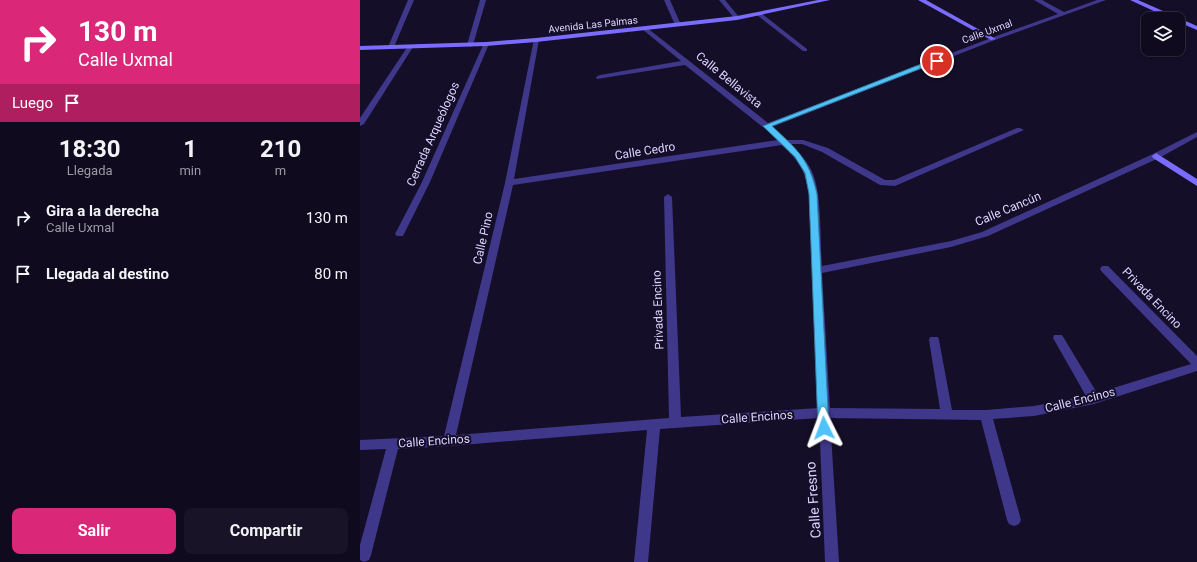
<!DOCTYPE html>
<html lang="es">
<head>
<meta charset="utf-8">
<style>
	body { margin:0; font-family:Roboto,sans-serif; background:#181327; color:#f1f3f6; height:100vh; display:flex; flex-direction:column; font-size:15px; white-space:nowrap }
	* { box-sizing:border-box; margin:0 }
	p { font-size:13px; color:#9b9aa4 }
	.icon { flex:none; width:22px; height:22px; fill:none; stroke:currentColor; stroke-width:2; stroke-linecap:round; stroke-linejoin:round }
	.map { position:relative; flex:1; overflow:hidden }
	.drawer { display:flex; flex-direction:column; background:#0f0a1e; width:360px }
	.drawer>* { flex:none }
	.top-card { background:#db2777; color:#fff; overflow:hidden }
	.tools { position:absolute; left:781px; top:12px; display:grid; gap:8px }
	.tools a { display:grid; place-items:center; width:44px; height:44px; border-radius:8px; background:#0f0a1e; box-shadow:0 2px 6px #0003,0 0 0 1px #2f2b3c; font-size:20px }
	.pin { position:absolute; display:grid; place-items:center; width:34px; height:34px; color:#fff; margin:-17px; border:2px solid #fff; border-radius:50%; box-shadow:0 1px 4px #0007 }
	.me { position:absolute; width:44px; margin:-22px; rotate:357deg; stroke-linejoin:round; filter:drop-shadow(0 0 3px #0008) }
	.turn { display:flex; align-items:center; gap:14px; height:84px; padding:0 12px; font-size:18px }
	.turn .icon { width:52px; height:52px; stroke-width:2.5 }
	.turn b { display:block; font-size:28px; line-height:34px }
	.then { display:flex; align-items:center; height:38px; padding:0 12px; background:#0003; gap:8px; font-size:15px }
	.eta { display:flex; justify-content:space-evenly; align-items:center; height:68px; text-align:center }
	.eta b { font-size:24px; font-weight:700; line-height:28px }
	.cta { display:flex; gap:8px; margin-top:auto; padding:8px 12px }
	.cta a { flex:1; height:46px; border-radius:8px; background:#db2777; color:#fff; font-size:16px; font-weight:700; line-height:46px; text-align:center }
	.cta a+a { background:#181327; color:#f1f3f6 }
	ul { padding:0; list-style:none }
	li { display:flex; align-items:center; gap:12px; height:56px; padding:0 12px }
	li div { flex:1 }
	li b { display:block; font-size:15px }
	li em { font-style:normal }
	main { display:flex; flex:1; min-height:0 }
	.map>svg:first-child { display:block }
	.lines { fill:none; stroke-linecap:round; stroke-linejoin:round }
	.lane { fill:#3f3789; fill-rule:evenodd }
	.street { fill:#3f3789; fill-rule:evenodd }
	.secondary { fill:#796cff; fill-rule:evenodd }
	.route { fill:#4fc3f7; stroke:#337fa1 }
	.labels { text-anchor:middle; stroke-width:4; stroke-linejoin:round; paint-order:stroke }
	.far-street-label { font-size:10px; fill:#dcd5ff; stroke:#140e28 }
	.street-label { font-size:12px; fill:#dcd5ff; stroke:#140e28 }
	.near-street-label { font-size:14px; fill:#dcd5ff; stroke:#140e28 }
</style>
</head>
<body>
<main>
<section class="drawer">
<div class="top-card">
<div class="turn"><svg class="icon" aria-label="right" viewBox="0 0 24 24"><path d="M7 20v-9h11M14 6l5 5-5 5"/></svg><div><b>130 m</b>Calle Uxmal</div></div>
<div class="then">Luego<svg class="icon" aria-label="arrive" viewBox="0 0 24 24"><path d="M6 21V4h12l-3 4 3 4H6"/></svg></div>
</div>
<div class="eta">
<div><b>18:30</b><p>Llegada</p></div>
<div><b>1</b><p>min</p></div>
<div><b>210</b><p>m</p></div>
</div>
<ul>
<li><svg class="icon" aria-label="right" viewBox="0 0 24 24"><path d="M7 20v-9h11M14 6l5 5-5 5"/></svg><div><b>Gira a la derecha</b><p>Calle Uxmal</p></div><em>130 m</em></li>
<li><svg class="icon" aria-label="arrive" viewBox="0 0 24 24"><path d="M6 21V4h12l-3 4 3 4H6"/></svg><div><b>Llegada al destino</b></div><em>80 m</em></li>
</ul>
<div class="cta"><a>Salir</a><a>Compartir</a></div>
</section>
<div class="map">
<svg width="837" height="562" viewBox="0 0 837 562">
	<rect width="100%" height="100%" fill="#140e28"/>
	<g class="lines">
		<path class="lane" d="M304 0H310L321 25 320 26 315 25Z"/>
		<g class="street">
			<path d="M48 0H54L34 47 29 48 28 47Z"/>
			<path d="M120 0H126L113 45 110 47 107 45Z"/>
			<path d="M359 0H365L379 17V19H375Z"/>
			<path d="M674 0H682L704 12 737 0H746L635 40 412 127 426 140H443L468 148 525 180H534L657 128H660L664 130 535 186 520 185 462 152 442 144H431C439 153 449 163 453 174 462 196 460 241 462 266L591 241 622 232 793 154 837 132V137L799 158 628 236 591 247 462 273 470 408 580 409 569 340 570 337H578L579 340 592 410H626L674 406 726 396 693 338 694 335H702L737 393 831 364 742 272 740 269 742 266H748L837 356V371L734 404 674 416 633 419 661 520 659 524 654 526 649 524 647 520 621 420 470 418 479 562H465L459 418 300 429 288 562H274L287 430 89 446 38 449 11 555 9 560 4 562 0 560V545L26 449 0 450V440L84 436 145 183 174 39 179 40 154 179 418 140 404 128 325 65 237 79 236 77 240 75 321 61 282 29V27H286L408 123 631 38 698 14ZM422 145C440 163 444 168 449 194L458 408 321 417 312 197 308 194 304 197 309 418 96 435 153 185Z"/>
			<path d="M397 13H401L447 49V51H443L397 15Z"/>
			<path d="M124 43 129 44 70 182 43 236H37L35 234 62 182Z"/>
			<path d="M48 46 53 47 4 124 0 126V118Z"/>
		</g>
		<g class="secondary">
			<path d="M458 0H470L377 20 176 42 126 46 0 50V46L126 42 176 38 377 16Z"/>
			<path d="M558 0H566L636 39 631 40Z"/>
			<path d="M770 0H778L837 26V30L818 22V19H811Z"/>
			<path d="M796 153 837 179V186L793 158 792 156Z"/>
		</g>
	</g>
	<path class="route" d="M574 59 580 61 412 126C437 150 449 158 457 194L469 428 468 431H460L458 428 449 194 445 173 435 157 403 126Z"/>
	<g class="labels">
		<g class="far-street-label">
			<text transform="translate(233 24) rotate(-6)" y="4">Avenida Las Palmas</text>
			<text transform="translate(627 31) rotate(-20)" y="4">Calle Uxmal</text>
		</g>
		<g class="street-label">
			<text transform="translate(369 80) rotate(39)" y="4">Calle Bellavista</text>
			<text transform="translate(73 134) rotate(-66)" y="4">Cerrada Arqueólogos</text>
			<text transform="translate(285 151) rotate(-9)" y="4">Calle Cedro</text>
			<text transform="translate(648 209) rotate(-23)" y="4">Calle Cancún</text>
			<text transform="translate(123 238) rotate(-77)" y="4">Calle Pino</text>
			<text transform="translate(792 298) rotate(46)" y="4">Privada Encino</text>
			<text transform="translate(298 310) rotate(-92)" y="4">Privada Encino</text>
			<text transform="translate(720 400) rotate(-14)" y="4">Calle Encinos</text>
			<text transform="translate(397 417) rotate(-4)" y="4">Calle Encinos</text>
			<text transform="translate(74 441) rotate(-4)" y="4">Calle Encinos</text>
		</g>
		<g class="near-street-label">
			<text transform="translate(453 500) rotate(-94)" y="5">Calle Fresno</text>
		</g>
	</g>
</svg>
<div class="tools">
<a><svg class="icon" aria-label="layers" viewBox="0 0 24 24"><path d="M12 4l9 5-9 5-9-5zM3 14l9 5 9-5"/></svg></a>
</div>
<div class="pin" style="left:577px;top:61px;background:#d93025"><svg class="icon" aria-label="arrive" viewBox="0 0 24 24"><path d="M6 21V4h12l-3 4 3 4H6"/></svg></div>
<svg class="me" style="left:464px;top:428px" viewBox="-20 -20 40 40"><path d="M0-17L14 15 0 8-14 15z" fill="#4fc3f7" stroke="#fff" stroke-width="4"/></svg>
</div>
</main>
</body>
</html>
